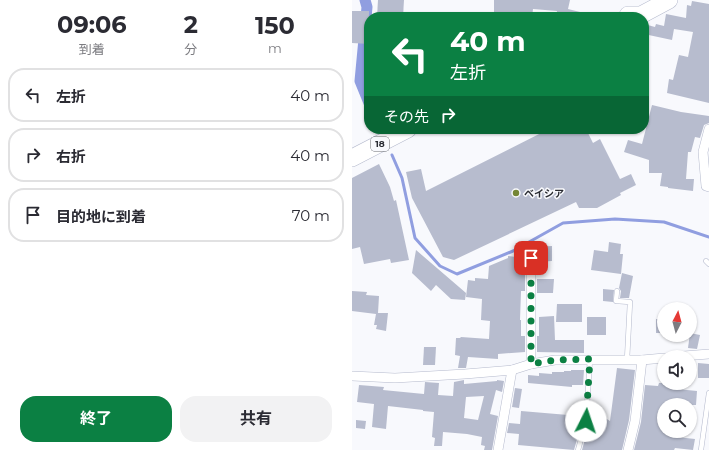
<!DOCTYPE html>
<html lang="ja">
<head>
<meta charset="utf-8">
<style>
	body { margin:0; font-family:Montserrat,"Noto Sans JP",sans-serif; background:#f2f2f3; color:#2b2b33; height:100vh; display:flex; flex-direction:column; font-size:15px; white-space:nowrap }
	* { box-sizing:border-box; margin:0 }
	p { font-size:13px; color:#7c7c81 }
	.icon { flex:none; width:22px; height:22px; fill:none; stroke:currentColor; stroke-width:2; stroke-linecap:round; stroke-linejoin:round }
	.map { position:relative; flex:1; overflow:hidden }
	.sheet { display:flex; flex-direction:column; background:#fff; width:352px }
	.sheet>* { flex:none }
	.top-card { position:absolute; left:12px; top:12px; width:285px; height:122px; border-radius:16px; box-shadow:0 1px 3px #0004; background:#0b8043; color:#fff; overflow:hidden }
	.needle { width:26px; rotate:6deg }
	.buttons { position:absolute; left:305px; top:302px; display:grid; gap:8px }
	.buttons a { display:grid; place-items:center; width:40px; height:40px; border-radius:50%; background:#fff; box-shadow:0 1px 3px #0004; font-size:20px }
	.pin { position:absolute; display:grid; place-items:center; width:34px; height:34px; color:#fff; margin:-17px; border-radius:8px; box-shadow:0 2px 6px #0006 }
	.me { position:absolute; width:44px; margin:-22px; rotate:4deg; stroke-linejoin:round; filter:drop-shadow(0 0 3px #0008) }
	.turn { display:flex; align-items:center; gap:14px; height:84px; padding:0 20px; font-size:18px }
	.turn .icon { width:52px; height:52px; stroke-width:2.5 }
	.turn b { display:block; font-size:28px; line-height:34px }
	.then { display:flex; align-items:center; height:38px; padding:0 20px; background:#0003; gap:8px; font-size:15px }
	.eta { display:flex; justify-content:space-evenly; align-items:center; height:68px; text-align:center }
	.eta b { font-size:24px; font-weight:700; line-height:28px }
	.action { display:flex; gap:8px; margin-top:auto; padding:8px 20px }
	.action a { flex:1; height:46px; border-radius:16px; background:#0b8043; color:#fff; font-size:16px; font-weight:700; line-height:46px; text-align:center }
	.action a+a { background:#f2f2f3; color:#2b2b33 }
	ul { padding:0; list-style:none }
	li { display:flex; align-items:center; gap:12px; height:54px; margin:0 8px 6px; padding:0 12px; border:2px solid #e1e1e2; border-radius:16px }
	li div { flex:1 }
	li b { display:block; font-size:15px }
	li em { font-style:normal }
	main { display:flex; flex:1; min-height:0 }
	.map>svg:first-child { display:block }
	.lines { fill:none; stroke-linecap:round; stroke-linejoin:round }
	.stream { stroke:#909ee0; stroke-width:3 }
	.canal { stroke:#909ee0; stroke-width:11 }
	.building { fill:#b7bcce; fill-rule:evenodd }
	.lane-casing { stroke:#b5bacd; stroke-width:5.5 }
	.street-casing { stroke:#b5bacd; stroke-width:10 }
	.highway-casing { stroke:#b5bacd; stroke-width:18 }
	.lane { stroke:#fff; stroke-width:4.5 }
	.street { stroke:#fff; stroke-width:9 }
	.highway { stroke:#fff; stroke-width:17 }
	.route { stroke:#0b8043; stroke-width:7; stroke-dasharray:0 12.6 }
	.poi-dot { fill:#758635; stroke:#f8f9fd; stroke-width:1.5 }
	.labels { text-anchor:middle; stroke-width:3; stroke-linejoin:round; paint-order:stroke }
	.shield { fill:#f8f9fd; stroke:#67696f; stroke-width:1 }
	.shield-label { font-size:9px; font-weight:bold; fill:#292b32 }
	.poi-label { font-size:10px; font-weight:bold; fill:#292b32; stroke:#f8f9fd; text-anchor:start }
</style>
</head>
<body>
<main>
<section class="sheet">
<div class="eta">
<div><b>09:06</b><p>到着</p></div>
<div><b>2</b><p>分</p></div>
<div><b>150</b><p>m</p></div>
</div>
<ul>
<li><svg class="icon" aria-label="left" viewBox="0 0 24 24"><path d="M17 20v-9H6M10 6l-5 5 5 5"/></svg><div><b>左折</b></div><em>40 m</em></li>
<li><svg class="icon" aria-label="right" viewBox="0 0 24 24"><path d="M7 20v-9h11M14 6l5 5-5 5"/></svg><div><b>右折</b></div><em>40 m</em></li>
<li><svg class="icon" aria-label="arrive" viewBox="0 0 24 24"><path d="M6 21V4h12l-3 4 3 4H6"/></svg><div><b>目的地に到着</b></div><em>70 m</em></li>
</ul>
<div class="action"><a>終了</a><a>共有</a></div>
</section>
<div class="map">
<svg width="357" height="450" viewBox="0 0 357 450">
	<rect width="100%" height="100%" fill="#f8f9fd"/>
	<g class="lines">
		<path class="stream" d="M40 155 50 178 63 238 88 266 105 274 161 251 211 223 263 219 312 222 357 237"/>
		<path class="canal" d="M13 0 15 7 8 81 17 103"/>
	</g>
	<g class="building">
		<path d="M26 0H52L51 17H25Z"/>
		<path d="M142 0H218L216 9 236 14V17H204L205 11 181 9 180 17H142Z"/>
		<path d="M340 1 357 4V103L315 93 317 79 321 80 327 55 336 57 341 32 322 29 320 40 292 34V24L303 27 304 24 312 26 314 14 334 18 335 5 339 6Z"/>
		<path d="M0 11H17V44L0 43Z"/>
		<path d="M300 105 329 112 357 116V123L352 125 348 138 343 137 339 152H336L334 179H342L341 191 316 188V187L308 186 310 173H297V160L272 152 276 140 290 144Z"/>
		<path d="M197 129H234L241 143 248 139 268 179 279 174 284 185 268 193 269 195 245 208H227L224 202 102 260 91 257 60 198 54 172 69 169 74 191Z"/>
		<path d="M27 164 38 187 42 201 44 200 57 260 39 263 38 259 12 264 8 247 0 249V178Z"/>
		<path d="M257 242 269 244 268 254H271L269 274 239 270 242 250 256 252Z"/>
		<path d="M200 246V261L185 262 184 256 182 254V247Z"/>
		<path d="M64 250 114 293 113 300 99 299 84 285 79 291 60 273Z"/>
		<path d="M156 256 173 258V291H169L168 320H169V336H173V352L146 354V359L116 357 114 368H106L108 356 103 355 104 338H108L109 337 137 339 138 321 129 320 130 299 114 297 116 280 123 281V278L136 279 137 266 156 258Z"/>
		<path d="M270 273 281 276 277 298H268L269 291 267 288Z"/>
		<path d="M185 279H202L201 293H185Z"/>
		<path d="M251 289 262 290 261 302 251 301Z"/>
		<path d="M0 291 15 292 14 295 27 296 26 313H36L34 331 24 329 25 325H22L24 314 0 311Z"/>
		<path d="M205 304H230V322H204Z"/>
		<path d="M202 316 203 340H232V353L185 352V336H187V317Z"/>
		<rect x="235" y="317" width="19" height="18"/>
		<rect x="304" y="319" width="8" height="14"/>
		<path d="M338 333 348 335 345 349 336 348Z"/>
		<path d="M72 347H84L83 365H71Z"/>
		<path d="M346 363 357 364V378H346Z"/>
		<path d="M265 368 283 370 277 420 270 450H230L238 421 241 415 248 419 250 416 258 421Z"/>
		<path d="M219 370H232L231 385H220V387L176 383V375L187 376V373L200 374V372H212V371H219Z"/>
		<path d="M112 380V384L145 381V380L152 381 150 392 144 390 138 414 146 416 140 450H132L133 446 129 445 130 437 115 434 91 432 90 446H82L83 438 80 437 82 412 71 411V410L36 406 34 429 20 427 22 404 5 402 7 385 32 387 31 390 72 394 73 382 87 383 86 395 101 396 102 382ZM132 396 126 420 112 418 114 397Z"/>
		<path d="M307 383H326L325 389 345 391 344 405H312V431H326L325 437 343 439 341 450 323 448 322 450H282L289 422 293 385 306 386Z"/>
		<path d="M163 388 170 389 167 408 160 407Z"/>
		<path d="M169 411 228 416 226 436 222 450 166 445 167 434 155 433 157 423 168 424Z"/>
		<path d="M4 420 14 421 13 429 4 428Z"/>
	</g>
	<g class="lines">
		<defs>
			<g id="lane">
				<path d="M354 261 357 264"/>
				<path d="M265 291 264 301 278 302 275 360"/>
				<path d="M226 450 234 421 238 359"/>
				<path d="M349 450 357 393"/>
			</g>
			<g id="street">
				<path d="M357 129 351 152 354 186 357 187"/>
				<path d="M179 259V364"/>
				<path d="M319 357 357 354"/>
				<path d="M0 376 43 378 113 374 160 370 179 364 203 360H290L312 358"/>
				<path d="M146 450 160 370"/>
				<path d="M276 450 283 421 290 360"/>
			</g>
			<g id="highway">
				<path d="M276 15H289L317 0"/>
				<path d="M0 158 56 129"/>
			</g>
		</defs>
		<use href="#lane" class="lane-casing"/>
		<use href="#street" class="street-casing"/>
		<use href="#highway" class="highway-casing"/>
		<use href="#lane" class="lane"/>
		<use href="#street" class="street"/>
		<use href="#highway" class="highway"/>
	</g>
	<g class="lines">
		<path class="route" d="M179 258V364L203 360 238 359 234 421"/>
	</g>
	<circle class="poi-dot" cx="164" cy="193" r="4"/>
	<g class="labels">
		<rect class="shield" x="19" y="137" width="18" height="14" rx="3"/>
		<g class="shield-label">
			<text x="28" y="147">18</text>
		</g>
		<g class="poi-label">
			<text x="172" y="197">ベイシア</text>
		</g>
	</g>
</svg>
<div class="buttons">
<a><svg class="needle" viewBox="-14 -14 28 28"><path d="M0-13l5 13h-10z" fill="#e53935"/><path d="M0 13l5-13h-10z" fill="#7c7c81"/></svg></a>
<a><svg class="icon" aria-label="sound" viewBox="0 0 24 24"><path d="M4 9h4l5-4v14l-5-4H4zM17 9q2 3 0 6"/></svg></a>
<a><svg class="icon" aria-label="search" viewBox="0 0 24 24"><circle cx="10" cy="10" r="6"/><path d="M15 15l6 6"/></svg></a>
</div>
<div class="pin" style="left:179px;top:258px;background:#d93025"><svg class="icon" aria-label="arrive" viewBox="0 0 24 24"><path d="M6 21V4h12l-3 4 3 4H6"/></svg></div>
<svg class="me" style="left:234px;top:421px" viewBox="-20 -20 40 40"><circle r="19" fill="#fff"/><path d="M0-13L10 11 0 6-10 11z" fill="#0b8043"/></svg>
<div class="top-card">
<div class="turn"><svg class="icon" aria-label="left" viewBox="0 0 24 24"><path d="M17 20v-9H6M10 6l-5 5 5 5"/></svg><div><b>40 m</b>左折</div></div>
<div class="then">その先<svg class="icon" aria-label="right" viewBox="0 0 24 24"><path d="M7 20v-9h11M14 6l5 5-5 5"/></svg></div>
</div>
</div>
</main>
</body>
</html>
